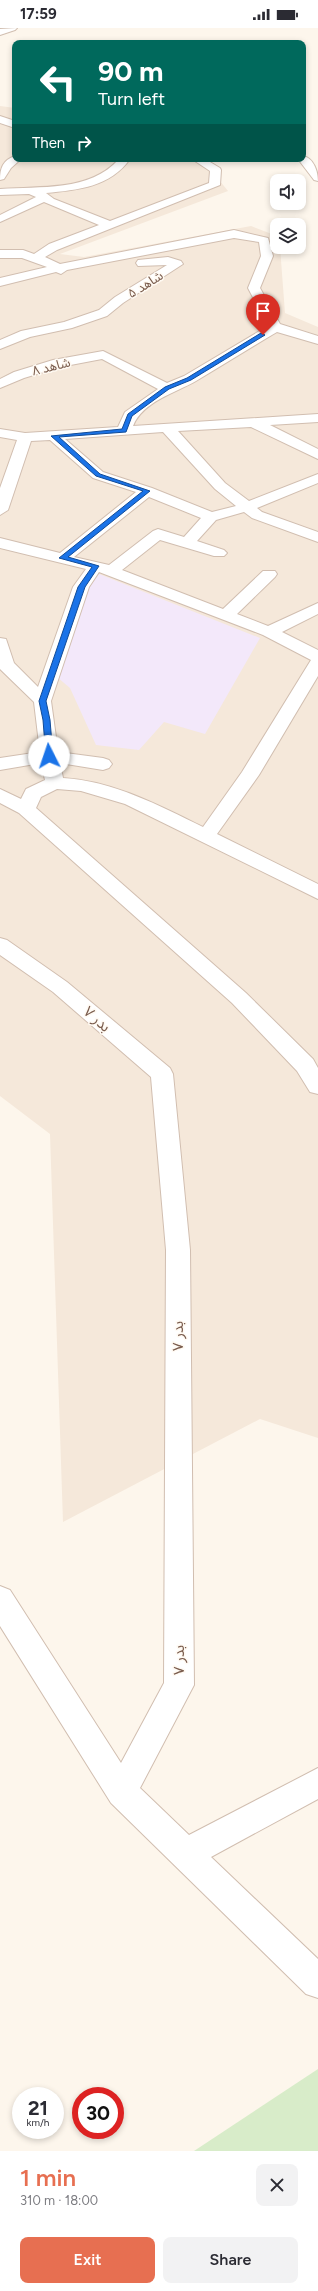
<!DOCTYPE html>
<html lang="en">
<head>
<meta charset="utf-8">
<style>
	body { margin:0; font-family:Figtree,"Noto Sans Arabic",sans-serif; background:#f2f2f3; color:#2b2b33; height:100vh; display:flex; flex-direction:column; font-size:15px; white-space:nowrap }
	* { box-sizing:border-box; margin:0 }
	p { font-size:13px; color:#7c7c81 }
	.icon { flex:none; width:22px; height:22px; fill:none; stroke:currentColor; stroke-width:2; stroke-linecap:round; stroke-linejoin:round }
	.map { position:relative; height:2123px; overflow:hidden }
	.panel { display:flex; flex-direction:column; background:#fff; flex:1 }
	.panel>* { flex:none }
	.top-card { position:absolute; left:12px; top:12px; width:294px; height:122px; border-radius:8px; box-shadow:0 2px 6px #0003; background:#00695c; color:#fff; overflow:hidden }
	.tools { position:absolute; left:270px; top:146px; display:grid; gap:8px }
	.tools a { display:grid; place-items:center; width:36px; height:36px; border-radius:8px; background:#fff; box-shadow:0 2px 6px #0003; font-size:20px }
	.speed { position:absolute; left:12px; top:2059px; display:flex; gap:8px; font-size:20px; font-weight:700; text-align:center }
	.speed>* { display:grid; place-content:center; width:52px; height:52px; border-radius:50%; background:#fff; box-shadow:0 2px 6px #0003; line-height:1 }
	.speed small { font-size:10px; font-weight:400 }
	.speed .limit { border:6px solid #d22; background:#fff; color:#111 }
	.pin { position:absolute; display:grid; place-items:center; width:34px; height:34px; color:#fff; margin:-41px -17px; border-radius:50% 50% 50% 0; rotate:-45deg; box-shadow:0 0 4px #0007 }
	.pin .icon { rotate:45deg }
	.me { position:absolute; width:44px; margin:-22px; rotate:356deg; stroke-linejoin:round; filter:drop-shadow(0 0 3px #0008) }
	.turn { display:flex; align-items:center; gap:14px; height:84px; padding:0 20px; font-size:18px }
	.turn .icon { width:52px; height:52px; stroke-width:2.5 }
	.turn b { display:block; font-size:28px; line-height:34px }
	.then { display:flex; align-items:center; height:38px; padding:0 20px; background:#0003; gap:8px; font-size:15px }
	.round { display:grid; place-items:center; flex:none; width:42px; height:42px; border-radius:8px; background:#f2f2f3 }
	.overview { display:flex; align-items:center; justify-content:space-between; height:68px; padding:0 20px }
	h1 { font-size:24px; font-weight:600; line-height:30px; color:#e76f51 }
	.action { display:flex; gap:8px; margin-top:auto; padding:8px 20px }
	.action a { flex:1; height:46px; border-radius:8px; background:#e76f51; color:#fff; font-size:16px; font-weight:600; line-height:46px; text-align:center }
	.action a+a { background:#f2f2f3; color:#2b2b33 }
	.status { display:flex; justify-content:space-between; align-items:center; height:28px; padding:0 20px; background:#fff; direction:ltr }
	.status svg { height:11px; fill:currentColor }
	.map>svg:first-child { display:block }
	.residential { fill:#f5e8da }
	.education { fill:#f3e8fa }
	.green { fill:#d8ecc9 }
	.lines { fill:none; stroke-linecap:round; stroke-linejoin:round }
	.minor-casing { stroke:#d1beb0; stroke-width:2 }
	.minor { fill:#fff; fill-rule:evenodd }
	.route { fill:#1a73e8; stroke:#114b97 }
	.labels { text-anchor:middle; stroke-width:3; stroke-linejoin:round; paint-order:stroke }
	.far-street-label { font-size:13px; fill:#7a5c4d; stroke:#fffaf3 }
	.street-label { font-size:15px; fill:#7a5c4d; stroke:#fffaf3 }
</style>
</head>
<body>
<div class="status"><b>17:59</b><svg viewBox="0 0 49 12"><path d="M0 12V9h3v3zM5 12V6h3v6zM10 12V3h3v9zM15 12V0h3v12zM26 1h20v11H26zM47 4h2v5h-2z"/></svg></div>
<div class="map">
<svg width="318" height="2123" viewBox="0 0 318 2123">
	<rect width="100%" height="100%" fill="#fdf6ec"/>
	<path class="residential" d="M0 78 15 80V131H202L228 163 60 226 84 229 251 198 277 208V219H280L285 285 318 299V1410L260 1391 63 1494 50 1106 0 1068Z"/>
	<path class="education" d="M99 546 260 610 205 706 164 694 139 722 96 717 70 660 57 649 83 567Z"/>
	<path class="green" d="M318 2041V2123H194Z"/>
	<g class="lines">
		<defs>
			<g id="minor">
				<path d="M17 0 15 2 0 7V1Z"/>
				<path d="M0 88 15 93V100L0 95Z"/>
				<path d="M15 128V131H21L11 140 4 151 0 152C0 140 3 132 15 128Z"/>
				<path d="M303 128C314 130 318 144 318 153L314 152 298 131H303Z"/>
				<path d="M119 131H130C110 159 78 162 46 165L54 171 110 193 209 155 210 143 192 131H205L220 140 221 142 220 157 57 222 45 229 60 236 234 202 268 210 273 228 260 260 280 296 318 308V316L277 304C250 320 223 337 196 353 175 365 142 374 133 398L318 386V394L270 397 318 421V431L251 399 178 403 225 455 249 473 318 446V455L257 480 262 484 318 504V514L252 490 244 484 216 492 197 513 224 522 227 525 224 528H214L160 512 122 542 223 581 263 543H275L277 546 275 549 237 586 268 598 318 575V586L282 604 318 622V648L259 747 217 806 318 856V871L125 776 81 763 57 761 41 769 36 780 246 965 313 1031 318 1040V1066L310 1064 297 1043 232 975 19 785 0 775V761L21 771 26 761 45 752 41 735 0 742V730L40 724 34 674 0 641V610L6 611 14 635 38 659 73 559 86 541 0 520V510L60 525 136 464 93 450 50 412 31 413 8 482 0 487V460L17 412 0 409V401L25 405 118 399 125 384 158 361 102 331 60 339 24 350 0 360V351L14 344 53 332 103 323 167 355 184 348 268 298 248 260 261 228 259 214 234 210 67 242 61 246 56 244 0 258V250L47 239 22 230H0V222H23L34 226 49 216 99 197 44 174 0 194V187L36 169 29 166 0 167V161C40 158 90 164 119 131ZM163 404 215 461 236 478 212 484 152 460 103 444 65 411ZM149 469 201 490 184 509 158 501 153 503 109 537 74 529ZM99 544 263 607 311 632 242 744 203 799C158 777 113 753 63 750L60 735 103 742 109 740 112 736 109 732 103 730 58 724 51 673 89 559Z"/>
				<path d="M168 229 181 233 183 236 123 275 107 288 72 300 30 309 0 321V312L21 303 64 294 99 282 115 269 167 237 138 238 136 235 138 232Z"/>
				<path d="M0 910 7 912 67 954 170 1040 173 1046 190 1222 194 1657 140 1760 189 1807 318 1740V1771L211 1829 318 1931V1970L306 1966 111 1775 0 1598V1558L10 1562 121 1735 164 1655 166 1222 151 1049 53 964 0 927Z"/>
			</g>
		</defs>
		<use href="#minor" class="minor-casing"/>
		<use href="#minor" class="minor"/>
	</g>
	<path class="route" d="M261 305 265 307 191 352 169 361 132 388 126 404 59 409 100 446 150 463 68 529 99 538 85 559 46 673 50 692 53 728 46 730 43 692 39 673 78 559 92 539 59 530 143 463 96 448 51 408 122 401 128 386 165 359 187 350Z"/>
	<g class="labels">
		<g class="far-street-label">
			<text transform="translate(145 256) rotate(-32)" y="5">شاهد ۵</text>
			<text transform="translate(51 338) rotate(-14)" y="5">شاهد ۸</text>
		</g>
		<g class="street-label">
			<text transform="translate(97 991) rotate(41)" y="5">بدر ۷</text>
			<text transform="translate(178 1308) rotate(-90)" y="5">بدر ۷</text>
			<text transform="translate(179 1632) rotate(-90)" y="5">بدر ۷</text>
		</g>
	</g>
</svg>
<div class="tools">
<a><svg class="icon" aria-label="sound" viewBox="0 0 24 24"><path d="M4 9h4l5-4v14l-5-4H4zM17 9q2 3 0 6"/></svg></a>
<a><svg class="icon" aria-label="layers" viewBox="0 0 24 24"><path d="M12 4l9 5-9 5-9-5zM3 14l9 5 9-5"/></svg></a>
</div>
<div class="speed"><div>21<small>km/h</small></div><div class="limit">30</div></div>
<div class="pin" style="left:263px;top:307px;background:#d93025"><svg class="icon" aria-label="arrive" viewBox="0 0 24 24"><path d="M6 21V4h12l-3 4 3 4H6"/></svg></div>
<svg class="me" style="left:49px;top:728px" viewBox="-20 -20 40 40"><circle r="19" fill="#fff"/><path d="M0-13L10 11 0 6-10 11z" fill="#1a73e8"/></svg>
<div class="top-card">
<div class="turn"><svg class="icon" aria-label="left" viewBox="0 0 24 24"><path d="M17 20v-9H6M10 6l-5 5 5 5"/></svg><div><b>90 m</b>Turn left</div></div>
<div class="then">Then<svg class="icon" aria-label="right" viewBox="0 0 24 24"><path d="M7 20v-9h11M14 6l5 5-5 5"/></svg></div>
</div>
</div>
<section class="panel">
<div class="overview"><div><h1>1 min</h1><p>310 m · 18:00</p></div><a class="round"><svg class="icon" aria-label="close" viewBox="0 0 24 24"><path d="M6 6l12 12M18 6L6 18"/></svg></a></div>
<div class="action"><a>Exit</a><a>Share</a></div>
</section>
</body>
</html>
